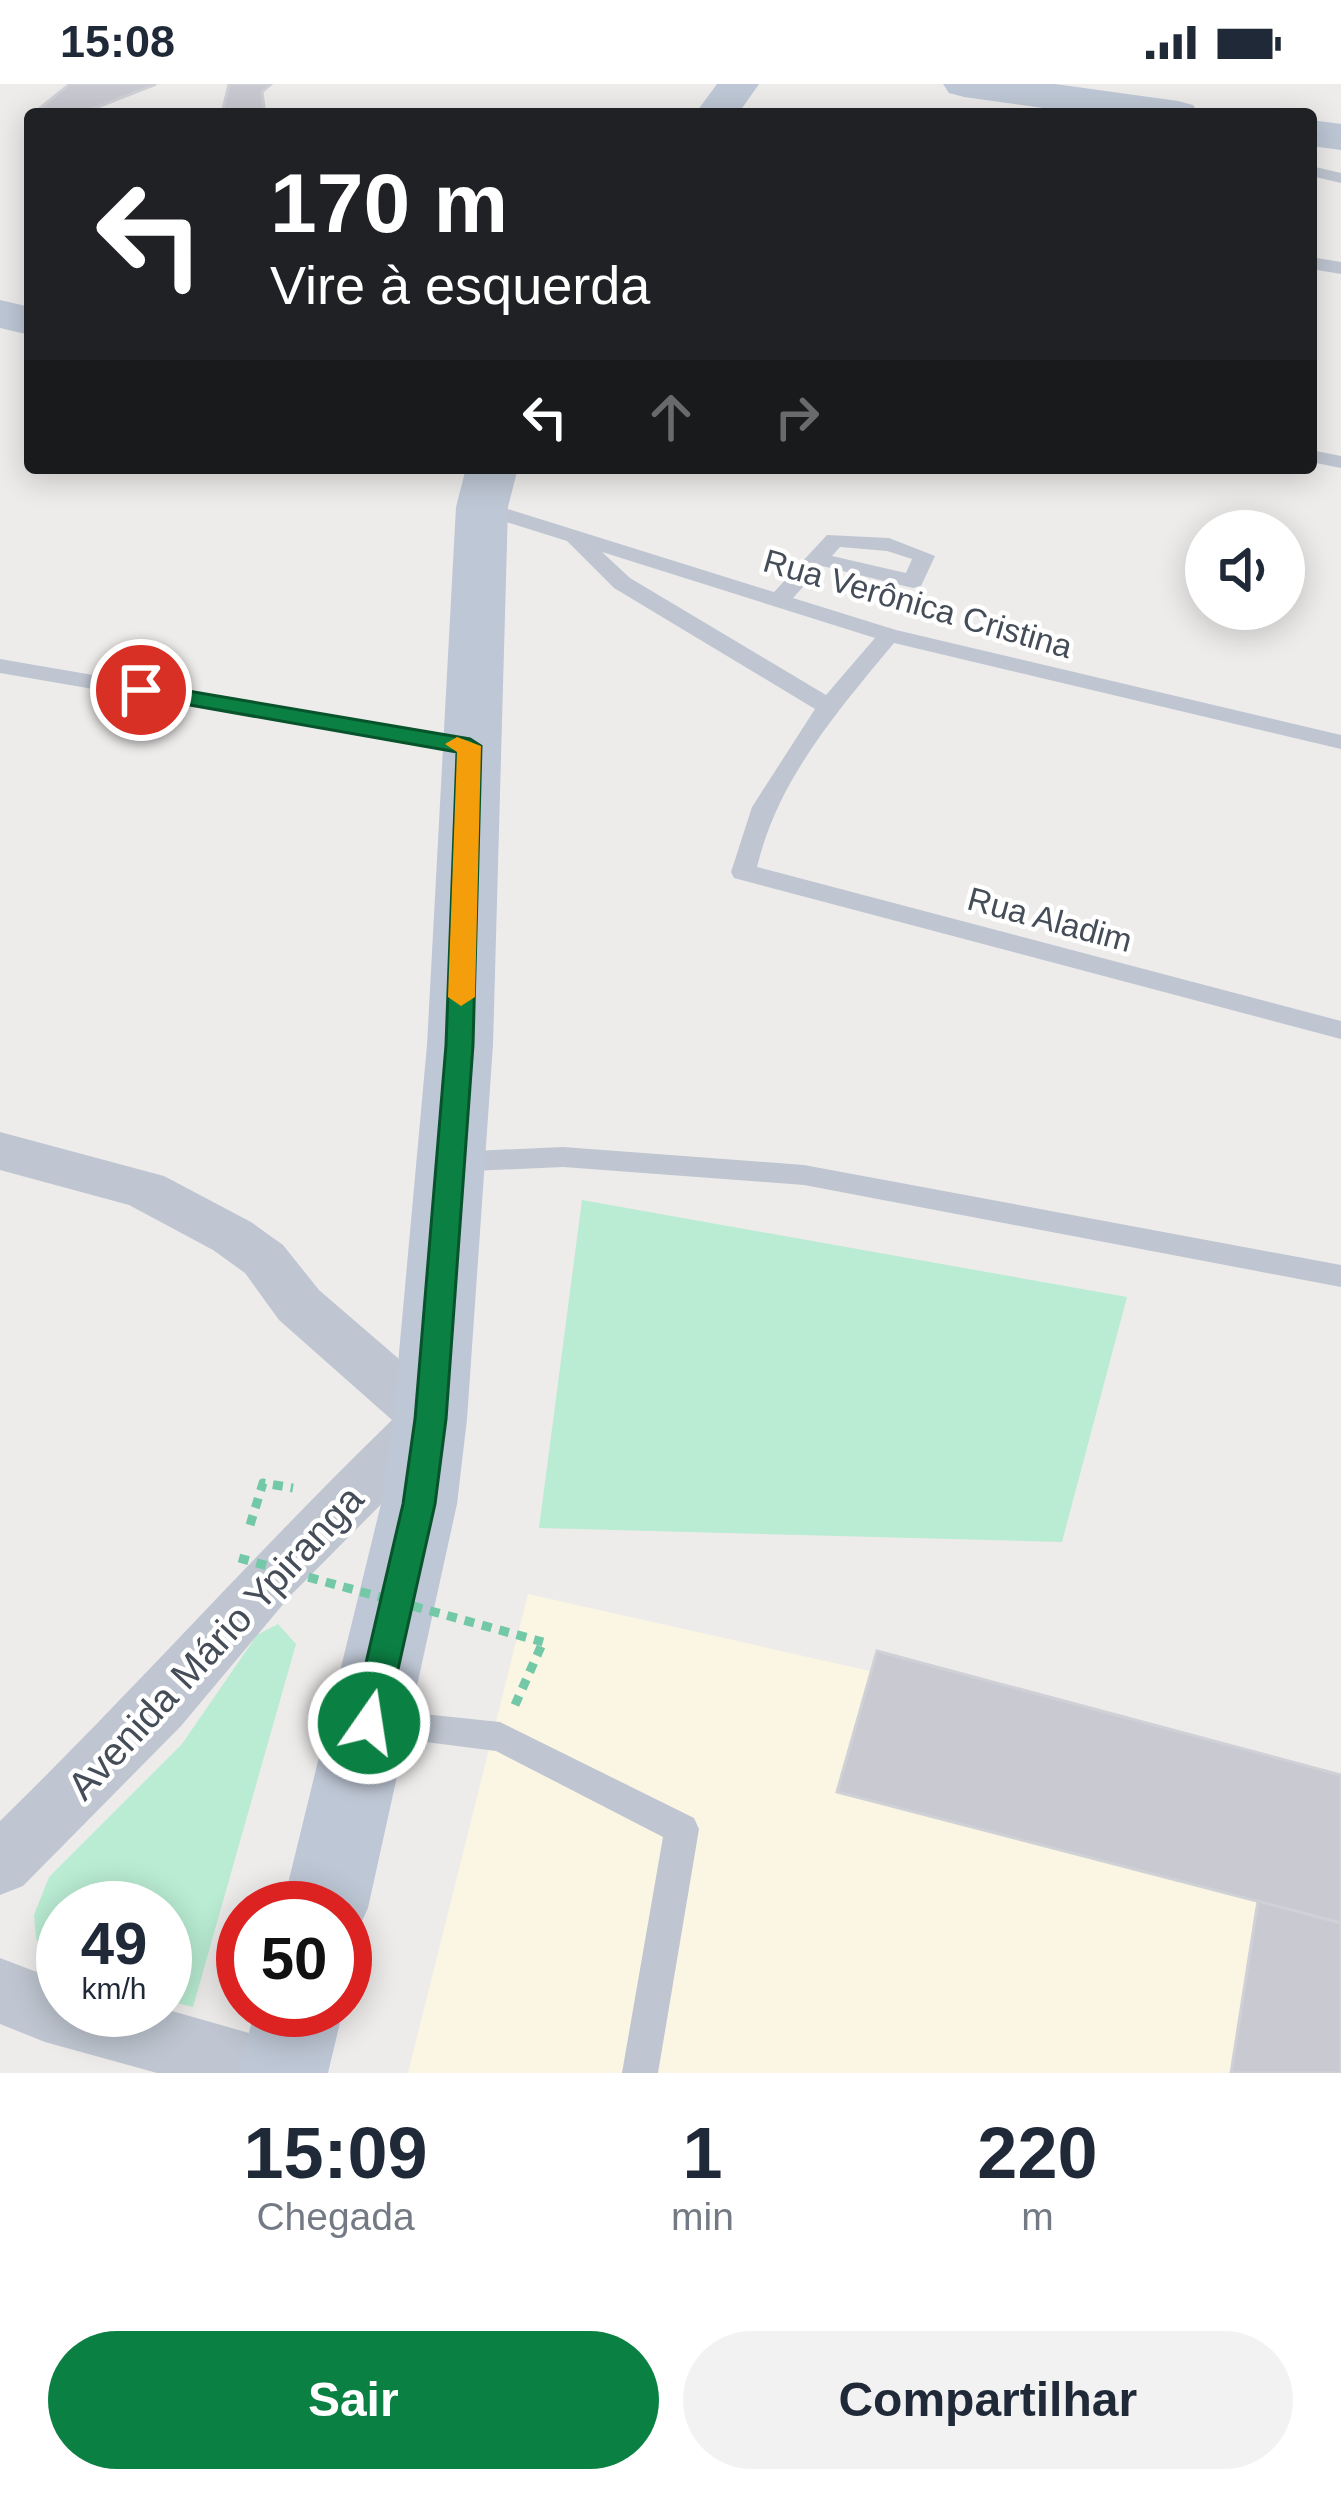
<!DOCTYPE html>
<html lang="pt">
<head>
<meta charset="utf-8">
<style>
	body { margin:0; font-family:Arial,sans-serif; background:#f2f2f3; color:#1f2937; height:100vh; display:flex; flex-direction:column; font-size:45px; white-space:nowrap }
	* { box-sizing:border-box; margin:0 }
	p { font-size:39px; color:#747a83 }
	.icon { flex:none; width:66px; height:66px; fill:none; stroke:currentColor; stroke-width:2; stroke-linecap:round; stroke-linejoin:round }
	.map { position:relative; height:1989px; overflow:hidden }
	.drawer { display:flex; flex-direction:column; background:#fff; flex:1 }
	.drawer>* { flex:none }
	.top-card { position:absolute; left:24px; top:24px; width:1293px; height:366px; border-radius:12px; box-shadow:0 6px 30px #0003; background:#202124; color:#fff; overflow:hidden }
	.controls { position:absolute; left:1185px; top:426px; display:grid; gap:24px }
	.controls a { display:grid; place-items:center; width:120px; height:120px; border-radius:50%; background:#fff; box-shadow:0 6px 30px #0003; font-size:60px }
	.speed { position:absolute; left:36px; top:1797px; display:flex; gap:24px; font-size:60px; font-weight:700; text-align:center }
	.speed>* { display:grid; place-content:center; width:156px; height:156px; border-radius:50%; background:#fff; box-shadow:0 6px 30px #0003; line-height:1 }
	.speed small { font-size:30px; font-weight:400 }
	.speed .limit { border:18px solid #d22; background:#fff; color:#111 }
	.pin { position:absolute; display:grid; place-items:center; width:102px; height:102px; color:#fff; margin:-51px; border:6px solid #fff; border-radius:50%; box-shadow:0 3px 12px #0007 }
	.me { position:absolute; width:132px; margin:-66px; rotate:13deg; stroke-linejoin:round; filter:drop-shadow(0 0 9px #0008) }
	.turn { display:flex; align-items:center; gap:42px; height:252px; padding:0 48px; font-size:54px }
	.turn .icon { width:156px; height:156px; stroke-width:2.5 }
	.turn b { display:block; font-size:84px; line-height:102px }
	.lanes { display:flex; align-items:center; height:114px; padding:0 48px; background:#0003; justify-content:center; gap:60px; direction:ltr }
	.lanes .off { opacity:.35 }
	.eta { display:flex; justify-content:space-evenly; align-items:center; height:204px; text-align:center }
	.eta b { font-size:72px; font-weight:600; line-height:84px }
	.action { display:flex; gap:24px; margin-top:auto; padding:24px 48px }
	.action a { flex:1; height:138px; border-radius:72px; background:#0b8043; color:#fff; font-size:48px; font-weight:600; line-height:138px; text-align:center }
	.action a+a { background:#f2f2f3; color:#1f2937 }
	.status { display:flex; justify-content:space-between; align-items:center; height:84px; padding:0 60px; background:#fff; direction:ltr }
	.status svg { height:33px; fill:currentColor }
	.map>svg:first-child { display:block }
	.commercial { fill:#faf6e3 }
	.green { fill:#b9ecd2 }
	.building { fill:#c9cad1; stroke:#cfd1d7; stroke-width:3 }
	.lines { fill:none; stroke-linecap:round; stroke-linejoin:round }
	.path { stroke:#73c9a7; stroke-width:9; stroke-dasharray:10 8; stroke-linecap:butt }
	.lane { fill:#bfc6d1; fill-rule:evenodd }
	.street { fill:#bfc6d1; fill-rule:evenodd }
	.secondary { fill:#bec7d5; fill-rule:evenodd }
	.path-bridge { stroke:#73c9a7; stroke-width:9; stroke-dasharray:10 8; stroke-linecap:butt }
	.route { fill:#0b8043; stroke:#07532c; stroke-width:3 }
	.slow { fill:#f59e0b }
	.labels { text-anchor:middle; stroke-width:9; stroke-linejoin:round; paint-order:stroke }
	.street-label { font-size:33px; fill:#454d58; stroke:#fff }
	.near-street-label { font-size:39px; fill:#454d58; stroke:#fff }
</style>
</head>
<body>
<div class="status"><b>15:08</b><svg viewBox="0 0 49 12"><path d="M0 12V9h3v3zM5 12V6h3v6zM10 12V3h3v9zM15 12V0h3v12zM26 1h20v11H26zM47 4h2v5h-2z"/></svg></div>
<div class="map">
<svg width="1341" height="1989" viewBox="0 0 1341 1989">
	<rect width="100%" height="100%" fill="#eeeceb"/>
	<path class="commercial" d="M528 1510 1341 1693V1989H408Z"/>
	<g class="green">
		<path d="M582 1116 1127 1213 1062 1458 539 1444Z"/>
		<path d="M278 1540 296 1560 193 1923 165 1916V1824H63L61 1892 44 1875 36 1854 34 1831 49 1793 182 1660 257 1551Z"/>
	</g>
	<g class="building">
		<path d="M70 0H156L80 30H51L40 24Z"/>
		<path d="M229 0H271L262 8 265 30H222Z"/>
		<path d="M877 1567 1341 1691V1839L837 1708Z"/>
		<path d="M1258 1817 1341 1839V1989H1231Z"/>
	</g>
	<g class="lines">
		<g class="path">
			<path d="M250 1441 263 1399 293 1404"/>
			<path d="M515 1621 543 1558"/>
		</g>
		<g class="lane">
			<path d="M1311 82 1341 89V99L1311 92Z"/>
			<path d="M1311 173 1341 178V190L1311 185Z"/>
			<path d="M1311 366 1341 372V384L1311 378Z"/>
			<path d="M482 417 774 508 827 451 889 454 935 472 921 502 913 504 822 482 793 514 896 546 1341 651V665L894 559C837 628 778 695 757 783L1341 937V955L734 794 731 788 752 723 815 625 614 504 567 457 474 428V418ZM840 463 887 467 912 475 906 489 832 472ZM602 468 875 554 826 611 630 494Z"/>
			<path d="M0 575 470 656 482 663 470 670 0 589Z"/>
			<path d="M563 1063 804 1081 1341 1181V1203L804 1101 563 1083 450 1088 440 1085 436 1078 440 1071 450 1068Z"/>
			<path d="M375 1625 500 1638 694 1734 699 1745 658 1989H622L663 1753 496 1667 363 1650 358 1640 363 1630Z"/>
		</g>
		<g class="street">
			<path d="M0 1048 164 1092 251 1138 283 1161 319 1206 450 1319 459 1335 450 1351 290 1512 181 1642 23 1802 0 1811V1737C134 1606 258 1466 392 1336L279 1236 245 1189 213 1166 129 1121 0 1086Z"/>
			<path d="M0 1874 63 1898V1926L165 1925 305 1965 315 1989H157L45 1958 0 1940Z"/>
		</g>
		<g class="secondary">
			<path d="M717 0H759L738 30H695Z"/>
			<path d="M943 0H1055L1178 17 1193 21 1199 30H1087L964 13 949 9Z"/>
			<path d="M1311 36 1341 40V66L1311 62Z"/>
			<path d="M0 216 30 223V251L0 244Z"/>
			<path d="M466 384H518L508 423 493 961 467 1335 457 1420 368 1824 355 1852 345 1856V1824H282L381 1420 393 1335 427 961 456 423Z"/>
			<path d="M255 1926H343L328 1989H238Z"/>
		</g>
		<path class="path-bridge" d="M239 1474 543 1558"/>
	</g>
	<path class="route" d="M141 599 470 655 481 662 473 961 446 1335 435 1420 386 1639 381 1650 369 1654 357 1650 352 1639 403 1420 415 1335 446 961 457 668 133 611V601Z"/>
	<path class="slow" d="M457 653 481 662 475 913 461 922 448 913 457 668 445 660Z"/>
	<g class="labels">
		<g class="street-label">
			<text transform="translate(918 519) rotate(16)" y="12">Rua Verônica Cristina</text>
			<text transform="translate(1050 835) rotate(15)" y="12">Rua Aladim</text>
		</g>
		<g class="near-street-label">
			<text transform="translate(215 1558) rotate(-47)" y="14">Avenida Mário Ypiranga</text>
		</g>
	</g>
</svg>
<div class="controls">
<a><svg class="icon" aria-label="sound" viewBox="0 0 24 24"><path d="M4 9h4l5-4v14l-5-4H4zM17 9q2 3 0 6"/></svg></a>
</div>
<div class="speed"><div>49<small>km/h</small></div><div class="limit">50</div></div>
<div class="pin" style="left:141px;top:606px;background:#d93025"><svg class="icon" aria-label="arrive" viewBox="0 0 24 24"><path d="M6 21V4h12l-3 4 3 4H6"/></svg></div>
<svg class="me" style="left:369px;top:1639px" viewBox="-20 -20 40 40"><circle r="17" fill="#0b8043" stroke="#fff" stroke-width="3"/><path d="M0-11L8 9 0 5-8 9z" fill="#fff"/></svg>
<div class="top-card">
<div class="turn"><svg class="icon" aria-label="left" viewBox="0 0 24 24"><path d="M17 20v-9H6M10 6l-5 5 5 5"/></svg><div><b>170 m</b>Vire à esquerda</div></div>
<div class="lanes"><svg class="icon" aria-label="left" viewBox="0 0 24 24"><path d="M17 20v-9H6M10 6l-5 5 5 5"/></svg><svg class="icon off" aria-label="ahead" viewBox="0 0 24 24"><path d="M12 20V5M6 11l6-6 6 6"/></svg><svg class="icon off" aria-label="right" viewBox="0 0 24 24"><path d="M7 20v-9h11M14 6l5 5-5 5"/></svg></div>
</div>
</div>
<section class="drawer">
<div class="eta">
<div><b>15:09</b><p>Chegada</p></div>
<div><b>1</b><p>min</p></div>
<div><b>220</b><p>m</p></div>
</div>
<div class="action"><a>Sair</a><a>Compartilhar</a></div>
</section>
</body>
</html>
